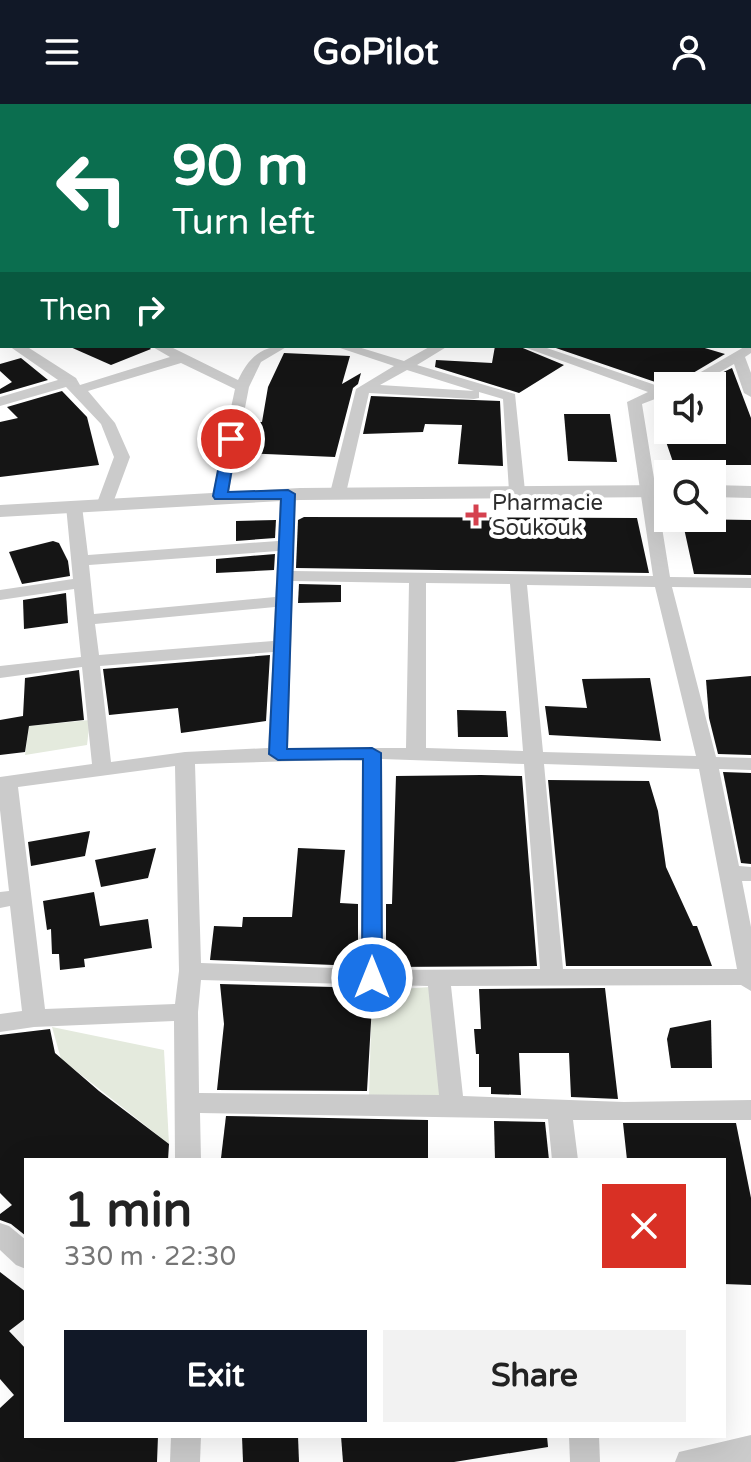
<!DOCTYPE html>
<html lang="en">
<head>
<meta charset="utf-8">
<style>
	body { margin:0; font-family:"Varela Round",sans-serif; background:#f2f2f2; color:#222; height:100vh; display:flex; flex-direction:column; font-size:30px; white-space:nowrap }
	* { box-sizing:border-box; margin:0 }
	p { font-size:26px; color:#767676 }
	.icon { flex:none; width:44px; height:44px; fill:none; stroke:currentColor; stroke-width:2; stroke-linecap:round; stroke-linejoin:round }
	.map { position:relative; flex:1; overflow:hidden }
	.side { position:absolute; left:24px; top:1054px; width:702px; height:280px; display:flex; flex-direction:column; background:#fff; border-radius:0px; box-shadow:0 8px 32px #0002 }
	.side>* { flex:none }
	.top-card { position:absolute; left:0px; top:0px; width:752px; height:244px; box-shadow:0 8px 32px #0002; background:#0b6e4f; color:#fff; overflow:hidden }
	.controls { position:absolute; left:654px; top:268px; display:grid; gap:16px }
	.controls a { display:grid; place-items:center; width:72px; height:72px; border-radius:0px; background:#fff; box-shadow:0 8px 32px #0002; font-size:40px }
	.pin { position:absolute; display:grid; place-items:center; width:68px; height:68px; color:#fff; margin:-34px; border:4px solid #fff; border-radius:50%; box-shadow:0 2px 8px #0007 }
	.me { position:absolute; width:88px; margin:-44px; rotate:0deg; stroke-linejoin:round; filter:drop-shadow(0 0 6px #0008) }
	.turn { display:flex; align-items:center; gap:28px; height:168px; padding:0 40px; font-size:36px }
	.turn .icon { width:104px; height:104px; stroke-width:2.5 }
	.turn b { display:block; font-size:56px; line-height:68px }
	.then { display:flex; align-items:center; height:76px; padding:0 40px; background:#0003; gap:16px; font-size:30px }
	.round { display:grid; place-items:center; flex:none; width:84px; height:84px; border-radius:0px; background:#f2f2f2 }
	.summary { display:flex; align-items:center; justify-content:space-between; height:136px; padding:0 40px }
	h1 { font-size:48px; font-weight:800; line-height:60px }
	.cta { display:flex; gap:16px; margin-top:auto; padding:16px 40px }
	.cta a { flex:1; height:92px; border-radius:0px; background:#111827; color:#fff; font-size:32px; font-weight:800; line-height:92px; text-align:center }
	.cta a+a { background:#f2f2f2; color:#222 }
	header { display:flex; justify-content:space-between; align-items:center; height:104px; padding:0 40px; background:#111827; color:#fff; font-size:36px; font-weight:800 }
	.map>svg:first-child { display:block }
	.green { fill:#e4eadd }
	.building { fill:#151515 }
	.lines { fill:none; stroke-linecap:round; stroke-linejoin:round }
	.minor { fill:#cbcbcb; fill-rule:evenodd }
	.tertiary { fill:#cbcbcb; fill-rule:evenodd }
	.route { fill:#1a73e8; stroke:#114b97; stroke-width:2 }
	.poi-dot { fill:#d5414e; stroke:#fff; stroke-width:3 }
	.labels { text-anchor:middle; stroke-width:8; stroke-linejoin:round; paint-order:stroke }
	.poi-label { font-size:22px; fill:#2e2e2e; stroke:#fff; text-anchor:start }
</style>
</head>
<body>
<header><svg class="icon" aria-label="menu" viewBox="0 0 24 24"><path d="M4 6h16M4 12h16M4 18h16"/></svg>GoPilot<svg class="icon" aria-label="person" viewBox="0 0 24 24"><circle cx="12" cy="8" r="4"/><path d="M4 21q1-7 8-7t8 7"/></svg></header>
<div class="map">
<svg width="751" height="1358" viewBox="0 0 751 1358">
	<rect width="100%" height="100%" fill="#fff"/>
	<g class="green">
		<path d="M90 616 87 641 25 651 29 622Z"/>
		<path d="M430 883 444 992 369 994 372 887Z"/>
		<path d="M52 923 164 946 169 1040 61 955Z"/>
	</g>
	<g class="building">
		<path d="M68 242H148L151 245 111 261Z"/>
		<path d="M495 242H518L564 261 519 289 435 263 436 256 492 259Z"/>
		<path d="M550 242H698L725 250 693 269 661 280Z"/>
		<path d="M284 249 350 252 342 280 361 269 358 280 353 284 335 353 241 349 251 318H262L268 283Z"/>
		<path d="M21 254 48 276 0 290V285L12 278 0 267V260Z"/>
		<path d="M732 264 751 314V361H674L662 326H712V282H694Z"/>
		<path d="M62 287 87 313 99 361 0 373V318L18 314 7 303Z"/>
		<path d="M371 292 500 297 503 362 458 360 462 321 425 320 423 328 363 330Z"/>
		<path d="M564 310H610L617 358 568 357Z"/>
		<path d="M304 413 637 414 649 469 296 464 298 416Z"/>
		<path d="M682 415 751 416V471L694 470Z"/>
		<path d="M276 416 275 434 236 437V417Z"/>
		<path d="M53 437 59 439 68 457 70 472 22 480 9 448Z"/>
		<path d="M275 450 274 466 216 469V455Z"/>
		<path d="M299 480 341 481V498L298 499Z"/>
		<path d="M66 489 68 519 24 525 23 496Z"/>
		<path d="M270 551 266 617 181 629 178 604 109 611 103 565Z"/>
		<path d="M79 566 84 616 29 622 25 648 0 651V616L23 612 25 574Z"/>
		<path d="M751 572V651L718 650 709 614 706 576Z"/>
		<path d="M650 574 661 637 549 631 545 602 587 604 582 575Z"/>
		<path d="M457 606 506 607 508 633H458Z"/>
		<path d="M723 668 751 669V760L741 759Z"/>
		<path d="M481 671 522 672 537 862 386 863V800H392L396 672Z"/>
		<path d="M548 676 649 677 658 707 666 763 693 822H697L712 862H566Z"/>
		<path d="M90 727 85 752 31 762 28 738Z"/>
		<path d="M156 744 148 774 101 783 95 756Z"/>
		<path d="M298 744 345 746 340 799 358 800V862L210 856 214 822 242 823 243 813H292Z"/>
		<path d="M94 788 100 822 148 815 152 844 84 855 85 863 60 866 59 850H52L51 825 47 826 43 797Z"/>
		<path d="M220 880 373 884 367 987 217 986 224 920Z"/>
		<path d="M605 884 618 995 571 993 569 949H519L521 991 491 990V983H479V950H476L474 925H481L479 885Z"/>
		<path d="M711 916 712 964H671L667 935 670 924Z"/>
		<path d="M50 925 55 949 99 987 169 1040 168 1056H26V1132L11 1120 0 1116V1110L12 1101 0 1089V931Z"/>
		<path d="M226 1012 428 1016V1056L221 1054Z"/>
		<path d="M494 1017 545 1018 549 1056H495Z"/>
		<path d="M623 1019H736L751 1094V1181L724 1180V1056H627Z"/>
		<path d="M0 1168 26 1188V1214L9 1227 26 1245V1332H158L157 1358H0V1304L14 1291 0 1275Z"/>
		<path d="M242 1332H298L299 1358H243Z"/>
		<path d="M341 1332H547L548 1343 454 1358H343Z"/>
	</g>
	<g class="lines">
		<g class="minor">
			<rect x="48" y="0" width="10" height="2"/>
			<rect x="363" y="0" width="10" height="2"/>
			<rect x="479" y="0" width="10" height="2"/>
			<path d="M555 0H751V4L750 2Z"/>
			<path d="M0 19H2L0 26Z"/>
			<rect x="750" y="28" width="1" height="6"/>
			<rect x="0" y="44" width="2" height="6"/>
			<rect x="750" y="72" width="1" height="6"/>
			<path d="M751 141V149L750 150V142Z"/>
			<rect x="0" y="157" width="2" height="8"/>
			<rect x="750" y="165" width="1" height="9"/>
			<rect x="0" y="228" width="2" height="9"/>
			<path d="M751 239V249L745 253 751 269V293L744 289 734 260C710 274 696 282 668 282V290L642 300 670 473 751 474V484L672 483 716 653 751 654V666L719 665 739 762 751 763V777H742L751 823V887L741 881 451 882 463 992 624 998 751 996V1016H573L578 1056H552L548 1015 200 1009 201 1056H175L174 917 34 923 0 928V910L22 907 10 802 0 804V788L9 787 0 706V673L92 660 82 563 0 574V562L81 553 74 485 0 496V486L73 475 66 402 68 399H80L82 402 88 451 278 437 280 390 288 385 296 390 293 467 653 472 627 298 648 288 521 242H541L661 283 694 272ZM278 447 275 493 94 510 89 461ZM293 477 409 479 406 644H288ZM426 479 510 480 523 647 426 644ZM527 481 655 483 696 652 543 648ZM275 503 273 537 99 551 95 520ZM273 548 268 644 185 648 111 658 100 562ZM362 655 361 865 201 859 195 660ZM382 655 524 660 540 865 383 866ZM544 660 699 665 737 865H563ZM175 662 179 867 175 900 45 905 18 683ZM201 876 428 882 439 991 199 989 198 908Z"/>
			<path d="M9 242H26L76 274 80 281 170 253 151 242H169L238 276C250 252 261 242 288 242L261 258 249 283 228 392 220 397 212 392 235 285 181 259 88 287 115 319 130 353 113 399 105 404 97 399 114 353 101 320 66 283 0 302V293L58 276Z"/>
			<path d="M334 242H355L404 257 431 242H448L417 261 515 290 525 387 523 390H511L509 387 503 295 479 288V294L474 295 369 289 346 389 344 392H332L330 389 356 285 394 262ZM407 266 474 287 380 281Z"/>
			<path d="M0 1119 9 1122 26 1136V1165L16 1161 0 1146Z"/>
			<path d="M751 1331V1358H675L679 1348Z"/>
			<path d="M171 1332H201L200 1358H170Z"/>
			<path d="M569 1332H599L600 1358H570Z"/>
		</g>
		<g class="tertiary">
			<path d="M668 381V393L300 396 0 413V401L300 384Z"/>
			<path d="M712 381 751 382V394L712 393Z"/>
		</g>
	</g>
	<path class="route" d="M231 331 237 335 228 388 288 386 295 390 287 645 372 644 381 649 382 874 379 880H365L362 874 363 655 278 656 269 650 281 395H215L213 392 224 335Z"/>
	<path class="poi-dot" d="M472 399h8v8h8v8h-8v8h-8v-8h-8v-8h8z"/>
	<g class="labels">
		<g class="poi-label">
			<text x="492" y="406">Pharmacie<tspan x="492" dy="25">Soukouk</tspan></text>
		</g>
	</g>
</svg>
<div class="controls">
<a><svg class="icon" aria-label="sound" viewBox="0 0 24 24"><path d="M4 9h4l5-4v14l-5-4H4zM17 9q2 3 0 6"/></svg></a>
<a><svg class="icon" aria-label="search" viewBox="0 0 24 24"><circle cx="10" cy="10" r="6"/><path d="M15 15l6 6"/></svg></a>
</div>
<div class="pin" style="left:231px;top:335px;background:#d93025"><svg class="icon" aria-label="arrive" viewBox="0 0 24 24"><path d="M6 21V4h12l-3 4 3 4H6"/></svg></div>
<svg class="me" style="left:372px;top:874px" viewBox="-20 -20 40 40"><circle r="17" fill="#1a73e8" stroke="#fff" stroke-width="3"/><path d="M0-11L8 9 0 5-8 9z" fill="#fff"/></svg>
<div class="top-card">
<div class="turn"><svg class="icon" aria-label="left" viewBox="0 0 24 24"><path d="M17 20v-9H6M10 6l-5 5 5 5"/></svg><div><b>90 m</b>Turn left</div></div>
<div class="then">Then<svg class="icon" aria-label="right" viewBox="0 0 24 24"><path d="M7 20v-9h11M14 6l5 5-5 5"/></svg></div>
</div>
<section class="side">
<div class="summary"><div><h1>1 min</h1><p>330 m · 22:30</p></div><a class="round" style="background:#d93025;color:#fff"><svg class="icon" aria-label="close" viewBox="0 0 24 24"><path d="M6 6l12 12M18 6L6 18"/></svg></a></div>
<div class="cta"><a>Exit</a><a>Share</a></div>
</section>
</div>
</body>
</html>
